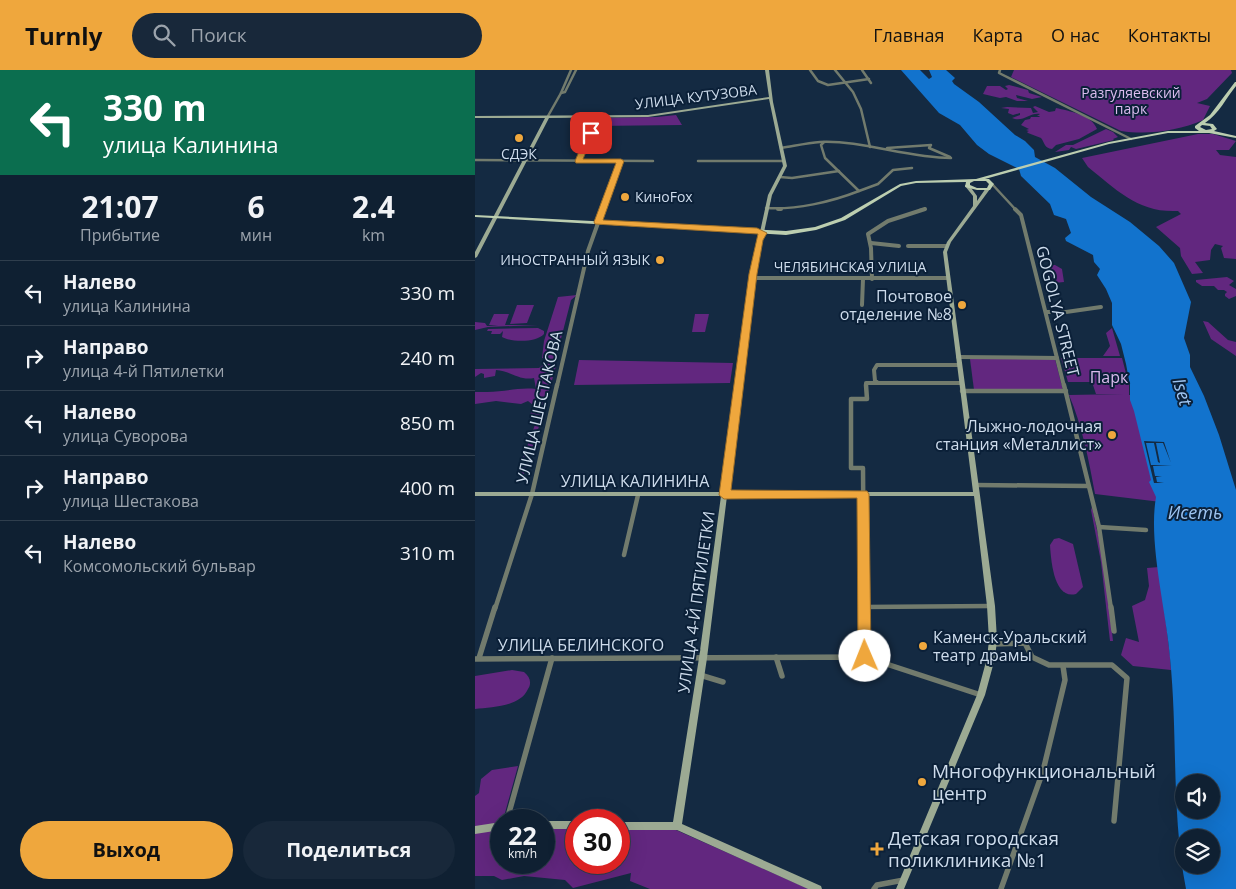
<!DOCTYPE html>
<html lang="ru">
<head>
<meta charset="utf-8">
<style>
	body { margin:0; font-family:"Open Sans",sans-serif; background:#18283a; color:#f1f3f6; height:100vh; display:flex; flex-direction:column; font-size:19px; white-space:nowrap }
	* { box-sizing:border-box; margin:0 }
	p { font-size:16px; color:#9ba3ac }
	.icon { flex:none; width:28px; height:28px; fill:none; stroke:currentColor; stroke-width:2; stroke-linecap:round; stroke-linejoin:round }
	.map { position:relative; flex:1; overflow:hidden }
	.drawer { display:flex; flex-direction:column; background:#0f2032; width:475px }
	.drawer>* { flex:none }
	.hud { background:#0b6e4f; color:#fff; overflow:hidden }
	.buttons { position:absolute; left:700px; top:704px; display:grid; gap:10px }
	.buttons a { display:grid; place-items:center; width:45px; height:45px; border-radius:50%; background:#0f2032; box-shadow:0 5px 20px #0002,0 0 0 1px #2f3e4d; font-size:25px }
	.speed { position:absolute; left:15px; top:739px; display:flex; gap:10px; font-size:25px; font-weight:700; text-align:center }
	.speed>* { display:grid; place-content:center; width:65px; height:65px; border-radius:50%; background:#0f2032; box-shadow:0 5px 20px #0002,0 0 0 1px #2f3e4d; line-height:1 }
	.speed small { font-size:12px; font-weight:400 }
	.speed .limit { border:8px solid #d22; background:#fff; color:#111 }
	.pin { position:absolute; display:grid; place-items:center; width:42px; height:42px; color:#fff; margin:-21px; border-radius:10px; box-shadow:0 2px 8px #0006 }
	.me { position:absolute; width:55px; margin:-28px; rotate:359deg; stroke-linejoin:round; filter:drop-shadow(0 0 4px #0008) }
	.turn { display:flex; align-items:center; gap:18px; height:105px; padding:0 20px; font-size:22px }
	.turn .icon { width:65px; height:65px; stroke-width:2.5 }
	.turn b { display:block; font-size:35px; line-height:42px }
	.eta { display:flex; justify-content:space-evenly; align-items:center; height:85px; text-align:center }
	.eta b { font-size:30px; font-weight:700; line-height:35px }
	.cta { display:flex; gap:10px; margin-top:auto; padding:10px 20px }
	.cta a { flex:1; height:58px; border-radius:30px; background:#efa73d; color:#111; font-size:20px; font-weight:700; line-height:58px; text-align:center }
	.cta a+a { background:#18283a; color:#f1f3f6 }
	ul { padding:0; list-style:none }
	li { display:flex; align-items:center; gap:15px; height:65px; padding:0 20px; border-top:1px solid #2f3e4d }
	li div { flex:1 }
	li b { display:block; font-size:19px }
	li em { font-style:normal }
	header { display:flex; align-items:center; gap:30px; box-sizing:border-box; height:70px; padding:0 25px; background:#efa73d; color:#111 }
	header strong { font-size:24px }
	nav { display:flex; gap:28px; margin-inline-start:auto; font-size:18px }
	.search { width:350px; height:45px; background:#18283a; display:flex; align-items:center; gap:12px; box-sizing:border-box; padding:0 18px; border-radius:28px; color:#9ba3ac; font-size:19px }
	main { display:flex; flex:1; min-height:0 }
	.map>svg:first-child { display:block }
	.green { fill:#62277f }
	.water { fill:#1273cd; fill-rule:evenodd }
	.pier { fill:#142a42 }
	.lines { fill:none; stroke-linecap:round; stroke-linejoin:round }
	.street-far3 { stroke:#727b6d; stroke-width:2.5 }
	.street-far2 { stroke:#727b6d; stroke-width:4 }
	.street-far1 { stroke:#727b6d; stroke-width:4.5 }
	.street { stroke:#727b6d; stroke-width:5.5 }
	.secondary { fill:#9caa93; fill-rule:evenodd }
	.primary { fill:#bcceb0; fill-rule:evenodd }
	.route { fill:#efa73d; stroke:#9b6d28 }
	.poi-dot { fill:#efa73d; stroke:#0b2038; stroke-width:2 }
	.labels { text-anchor:middle; stroke-width:4; stroke-linejoin:round; paint-order:stroke }
	.far-park-label { font-size:14px; fill:#dbbcee; stroke:#0b2038 }
	.far-street-label { font-size:14px; fill:#cedcec; stroke:#0b2038 }
	.far-poi-label { font-size:14px; fill:#cedcec; stroke:#0b2038 }
	.poi-label { font-size:16px; fill:#cedcec; stroke:#0b2038; text-anchor:end }
	.street-label { font-size:16px; fill:#cedcec; stroke:#0b2038 }
	.park-label { font-size:16px; fill:#dbbcee; stroke:#0b2038 }
	.water-label { font-size:18px; font-style:italic; fill:#9ec5f2; stroke:#0b2038 }
	.near-poi-label { font-size:19px; fill:#cedcec; stroke:#0b2038; text-anchor:start }
</style>
</head>
<body>
<header>
<strong>Turnly</strong>
<div class="search"><svg class="icon" aria-label="search" viewBox="0 0 24 24"><circle cx="10" cy="10" r="6"/><path d="M15 15l6 6"/></svg>Поиск</div>
<nav><a>Главная</a><a>Карта</a><a>О нас</a><a>Контакты</a></nav>
</header>
<main>
<section class="drawer">
<div class="hud">
<div class="turn"><svg class="icon" aria-label="left" viewBox="0 0 24 24"><path d="M17 20v-9H6M10 6l-5 5 5 5"/></svg><div><b>330 m</b>улица Калинина</div></div>
</div>
<div class="eta">
<div><b>21:07</b><p>Прибытие</p></div>
<div><b>6</b><p>мин</p></div>
<div><b>2.4</b><p>km</p></div>
</div>
<ul>
<li><svg class="icon" aria-label="left" viewBox="0 0 24 24"><path d="M17 20v-9H6M10 6l-5 5 5 5"/></svg><div><b>Налево</b><p>улица Калинина</p></div><em>330 m</em></li>
<li><svg class="icon" aria-label="right" viewBox="0 0 24 24"><path d="M7 20v-9h11M14 6l5 5-5 5"/></svg><div><b>Направо</b><p>улица 4-й Пятилетки</p></div><em>240 m</em></li>
<li><svg class="icon" aria-label="left" viewBox="0 0 24 24"><path d="M17 20v-9H6M10 6l-5 5 5 5"/></svg><div><b>Налево</b><p>улица Суворова</p></div><em>850 m</em></li>
<li><svg class="icon" aria-label="right" viewBox="0 0 24 24"><path d="M7 20v-9h11M14 6l5 5-5 5"/></svg><div><b>Направо</b><p>улица Шестакова</p></div><em>400 m</em></li>
<li><svg class="icon" aria-label="left" viewBox="0 0 24 24"><path d="M17 20v-9H6M10 6l-5 5 5 5"/></svg><div><b>Налево</b><p>Комсомольский бульвар</p></div><em>310 m</em></li>
</ul>
<div class="cta"><a>Выход</a><a>Поделиться</a></div>
</section>
<div class="map">
<svg width="761" height="819" viewBox="0 0 761 819">
	<rect width="100%" height="100%" fill="#142a42"/>
	<g class="green">
		<path d="M539 0H756L757 3 732 29 722 33 735 36 728 50C703 61 673 65 646 61L536 7Z"/>
		<path d="M534 15 553 20 554 23 567 27 557 29 541 25 542 28 553 31H542L531 27 525 28 508 24 512 16H525L531 20 533 19 530 16Z"/>
		<path d="M532 37 556 38 558 43 563 42 558 37 560 36 574 42 580 41 581 38C594 41 617 45 622 59L604 69 581 75 577 79C569 78 570 73 566 68L553 63 552 62 554 61 551 60 554 59 546 55 550 50 555 49 556 47H564L565 46H562L565 44C555 42 548 53 537 48L545 45V43L538 45 533 43 534 39 526 38Z"/>
		<path d="M201 45 207 55 120 56 123 48 182 47Z"/>
		<path d="M631 59 638 62 643 67 638 69 639 70 601 79 596 77 594 80 580 82 591 75H598Z"/>
		<path d="M723 64H738L761 71 754 80H741L745 85 761 87V189L749 188 746 178 748 176 740 174 736 180 735 190 720 192 728 203 717 204 706 186 705 178 681 157 706 144 703 141C663 143 642 120 613 97L607 88Z"/>
		<path d="M574 195H580L587 199 589 212 579 213 574 210 570 198Z"/>
		<path d="M752 207 759 211 754 215 761 219V226L754 229 750 226V224L752 222 749 220H743L739 216H727L721 212V210Z"/>
		<path d="M102 225 96 230 81 288 75 290 67 288 69 271 83 227Z"/>
		<path d="M42 235H59L52 253 35 254Z"/>
		<path d="M19 244H34L30 255H63L13 257 0 260V252L10 253 12 256H23L14 255Z"/>
		<path d="M220 244H234L230 262H217Z"/>
		<path d="M728 251 733 252 753 270 761 272V286L736 269Z"/>
		<path d="M63 258 69 261V264C61 273 36 272 27 267L28 261 25 264H16L17 261H12L13 259Z"/>
		<path d="M637 258 645 286H628L635 276 631 263Z"/>
		<path d="M586 288H647L654 315V325H656L686 432 620 424C614 391 607 355 594 325L648 324H621L617 312H593Z"/>
		<path d="M495 289H580L588 320H499Z"/>
		<path d="M104 290 258 293 255 313 99 315Z"/>
		<path d="M79 293 81 296 67 346H55L58 335 53 331 46 334 21 331 0 334V322C4 322 8 322 12 322 30 322 44 317 61 319L59 308C44 311 36 301 21 300L20 306 9 308V304L6 303 0 307V299L64 298 69 294Z"/>
		<path d="M66 350 49 404H42L61 352H65Z"/>
		<path d="M617 437 629 492 638 571H635L626 492 616 440Z"/>
		<path d="M584 468 598 474 608 517 601 524C579 530 576 491 575 475L579 469Z"/>
		<path d="M684 497 695 586 696 600 658 596 646 585 651 568 664 572 657 536 670 530 674 516 672 498Z"/>
		<path d="M37 600 49 602C55 607 57 613 53 619 45 637 17 637 0 639V606Z"/>
		<path d="M43 696 28 750H26V792H69V759H101V792H144V760H201L334 819H175L155 811 156 803 98 818 90 810 49 806 27 810 19 806H0V726L4 723 6 709 17 700Z"/>
	</g>
	<path class="water" d="M426 0H445L454 9 457 7 454 0H471L480 8 477 11 479 14 504 32 540 65 550 71 559 80 560 87 580 98 616 127 655 152 684 176 699 193 716 232 709 268 715 285V297L729 326 744 365 761 420V819H711C696 742 703 666 695 588 691 539 673 473 681 427L674 412 676 410 659 341 655 330V315L651 294 646 274 637 255V233L631 219 622 205 625 199 619 192 618 185 591 171 590 168 596 163 591 149 579 145 575 134 546 106 544 99 514 84 502 75 485 55 464 43ZM709 712H736V740H709ZM709 768H736V795H709Z"/>
	<path class="pier" d="M669 371 689 372 696 393 688 373H681L685 393 683 392 679 373H671L676 395H697L678 396 680 406H687L681 407 682 412 689 413H679Z"/>
	<g class="lines">
		<g class="street-far3">
			<path d="M335 0 343 11 353 15 394 9"/>
			<path d="M360 0 378 22 386 39 395 77"/>
			<path d="M387 0 396 13"/>
			<path d="M525 0 524 3 656 69"/>
			<path d="M86 23 96 0"/>
			<path d="M73 46 86 23 90 22 101 0"/>
			<path d="M306 78C319 76 332 73 345 72 387 70 432 88 476 88"/>
			<path d="M412 78 456 75 454 78 475 87"/>
			<path d="M0 90 178 91"/>
			<path d="M103 91 123 46"/>
			<path d="M223 91H309"/>
			<path d="M305 107 317 108 364 101"/>
			<path d="M517 114 541 140"/>
			<path d="M384 121 403 114 418 100 437 98"/>
			<path d="M291 138C321 140 356 132 384 121L350 88 346 75 349 72"/>
			<path d="M128 140 146 91"/>
			<path d="M445 140 450 139"/>
		</g>
		<g class="street-far2">
			<path d="M303 139H306"/>
			<path d="M540 139 546 145 589 316"/>
			<path d="M396 173 424 176"/>
			<path d="M433 176H471"/>
			<path d="M278 208H473"/>
			<path d="M397 209 396 178 393 164 413 151 450 139"/>
			<path d="M387 235 388 209"/>
			<path d="M571 242H591L626 237"/>
			<path d="M483 287 582 288"/>
			<path d="M402 312 400 311 399 300 402 295H484"/>
			<path d="M82 316 113 181 128 139"/>
			<path d="M391 316V313H486"/>
		</g>
		<g class="street-far1">
			<path d="M589 315 624 457 636 539"/>
			<path d="M487 321H591"/>
			<path d="M500 415 613 416"/>
			<path d="M624 457 671 460"/>
			<path d="M149 485 163 425"/>
			<path d="M389 537 516 536"/>
			<path d="M20 539 57 424 82 315"/>
			<path d="M389 539 388 398H376V329H392L391 315"/>
		</g>
		<g class="street">
			<path d="M389 537 390 587"/>
			<path d="M636 537 639 561"/>
			<path d="M518 574 550 573 557 587 574 595H637L652 608 639 751"/>
			<path d="M301 587 307 606"/>
			<path d="M4 588 20 537"/>
			<path d="M0 589 390 587 506 625"/>
			<path d="M225 605 248 612"/>
			<path d="M32 750 77 588"/>
			<path d="M399 819 402 815 429 810"/>
			<path d="M526 819 568 701 590 610 588 596"/>
		</g>
		<g class="secondary">
			<path d="M290 0H294L298 32 312 96 297 125 280 204 253 422H498L468 182 472 172 498 136V126L490 116V115H494L502 126V131L511 118 515 119 476 172 472 182 520 536 522 570 520 588 510 625 429 819H421L502 625 512 588 514 570 512 536 499 426H252L232 588 207 754 346 816 347 819H333L202 760H144V752H198L224 588 246 426H0V422H246L276 204 293 125 308 96 294 29 173 47 74 48 2 187 0 188V182L70 48H0V46L173 45 294 27Z"/>
			<rect x="69" y="751" width="32" height="8"/>
			<path d="M26 752V760L0 764V756Z"/>
		</g>
		<path class="primary" d="M760 12H761V16C751 28 744 44 730 53L738 54 742 59 739 61 761 66V68L734 63H693L634 74 510 109H514L519 114 515 120H502L490 117 491 112 441 113 426 116 370 150 341 160 311 165 0 147V145L311 161 340 157 366 148 425 114 441 111 501 109 634 72 693 61H724L720 58V56L735 45ZM727 55 735 56 737 59 731 60 725 57ZM499 111H511L514 114 512 118H502L495 115V113Z"/>
	</g>
	<path class="route" d="M116 61 119 63 108 89H146L149 91 128 150 282 158 292 163 288 170 282 204 256 420 392 421 394 424 396 586 394 591 390 592 385 591 383 586 382 428 249 429 244 425 274 204 283 164 120 154 119 152 141 93H101L100 91 112 63Z"/>
	<g class="poi-dot">
		<circle cx="44" cy="68" r="5"/>
		<circle cx="150" cy="127" r="5"/>
		<circle cx="185" cy="190" r="5"/>
		<circle cx="487" cy="235" r="5"/>
		<circle cx="637" cy="365" r="5"/>
		<circle cx="448" cy="576" r="5"/>
		<circle cx="447" cy="712" r="5"/>
		<path d="M399.5 771.5h5v5h5v5h-5v5h-5v-5h-5v-5h5z"/>
	</g>
	<g class="labels">
		<g class="far-park-label">
			<text x="656" y="28">Разгуляевский<tspan x="656" dy="16">парк</tspan></text>
		</g>
		<g class="far-street-label">
			<text transform="translate(221 27) rotate(-7)" y="5">УЛИЦА КУТУЗОВА</text>
			<text x="375" y="202">ЧЕЛЯБИНСКАЯ УЛИЦА</text>
		</g>
		<g class="far-poi-label">
			<text x="44" y="89">СДЭК</text>
			<text x="160" y="132" text-anchor="start">КиноFox</text>
			<text x="175" y="195" text-anchor="end">ИНОСТРАННЫЙ ЯЗЫК</text>
		</g>
		<g class="poi-label">
			<text x="477" y="232">Почтовое<tspan x="477" dy="18">отделение №8</tspan></text>
			<text x="627" y="362">Лыжно-лодочная<tspan x="627" dy="18">станция «Металлист»</tspan></text>
			<text x="458" y="573" text-anchor="start">Каменск-Уральский<tspan x="458" dy="18">театр драмы</tspan></text>
		</g>
		<g class="street-label">
			<text transform="translate(583 241) rotate(76)" y="6">GOGOLYA STREET</text>
			<text transform="translate(64 337) rotate(-77)" y="6">УЛИЦА ШЕСТАКОВА</text>
			<text x="160" y="417">УЛИЦА КАЛИНИНА</text>
			<text transform="translate(221 532) rotate(-82)" y="6">УЛИЦА 4-Й ПЯТИЛЕТКИ</text>
			<text x="106" y="581">УЛИЦА БЕЛИНСКОГО</text>
		</g>
		<g class="park-label">
			<text x="634" y="313">Парк</text>
		</g>
		<g class="water-label">
			<text transform="translate(707 322) rotate(73)" y="6">Iset</text>
			<text x="720" y="449">Исеть</text>
		</g>
		<g class="near-poi-label">
			<text x="457" y="708">Многофункциональный<tspan x="457" dy="22">центр</tspan></text>
			<text x="413" y="775">Детская городская<tspan x="413" dy="22">поликлиника №1</tspan></text>
		</g>
	</g>
</svg>
<div class="buttons">
<a><svg class="icon" aria-label="sound" viewBox="0 0 24 24"><path d="M4 9h4l5-4v14l-5-4H4zM17 9q2 3 0 6"/></svg></a>
<a><svg class="icon" aria-label="layers" viewBox="0 0 24 24"><path d="M12 4l9 5-9 5-9-5zM3 14l9 5 9-5"/></svg></a>
</div>
<div class="speed"><div>22<small>km/h</small></div><div class="limit">30</div></div>
<div class="pin" style="left:116px;top:63px;background:#d93025"><svg class="icon" aria-label="arrive" viewBox="0 0 24 24"><path d="M6 21V4h12l-3 4 3 4H6"/></svg></div>
<svg class="me" style="left:390px;top:586px" viewBox="-20 -20 40 40"><circle r="19" fill="#fff"/><path d="M0-13L10 11 0 6-10 11z" fill="#efa73d"/></svg>
</div>
</main>
</body>
</html>
